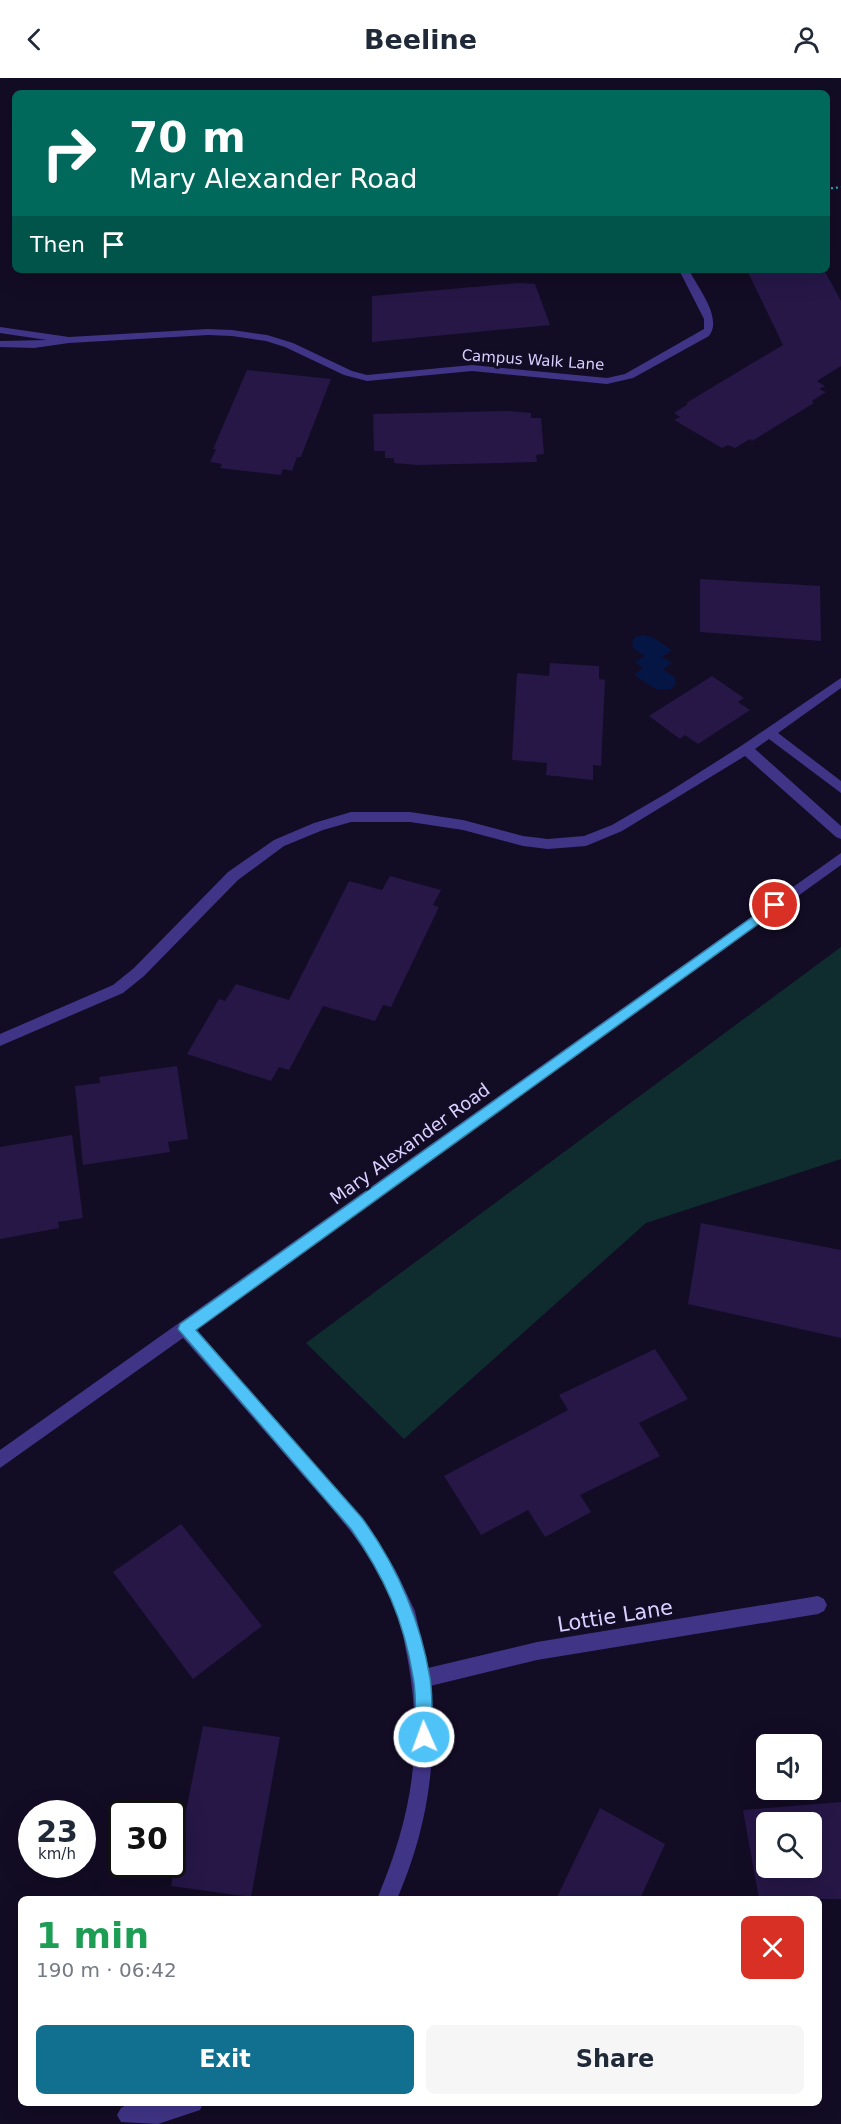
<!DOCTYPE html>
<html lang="en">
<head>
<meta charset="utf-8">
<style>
	body { margin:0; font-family:"DejaVu Sans",sans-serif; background:#f6f6f7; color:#1f2937; height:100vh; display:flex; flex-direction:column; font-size:22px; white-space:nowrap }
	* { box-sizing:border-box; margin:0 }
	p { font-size:20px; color:#747a83 }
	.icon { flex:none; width:33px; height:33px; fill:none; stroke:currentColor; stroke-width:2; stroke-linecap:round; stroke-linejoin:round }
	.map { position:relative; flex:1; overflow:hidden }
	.panel { position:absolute; left:18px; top:1818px; width:804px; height:210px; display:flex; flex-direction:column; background:#fff; border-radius:9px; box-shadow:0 6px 24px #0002 }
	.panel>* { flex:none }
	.banner { position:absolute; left:12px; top:12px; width:818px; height:183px; border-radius:9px; box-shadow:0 6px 24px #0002; background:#00695c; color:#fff; overflow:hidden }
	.buttons { position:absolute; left:756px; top:1656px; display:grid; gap:12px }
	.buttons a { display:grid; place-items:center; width:66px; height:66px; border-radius:9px; background:#fff; box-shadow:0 6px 24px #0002; font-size:30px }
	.speed { position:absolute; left:18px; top:1722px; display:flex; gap:12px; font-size:30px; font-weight:700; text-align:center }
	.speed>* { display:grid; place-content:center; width:78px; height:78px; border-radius:50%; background:#fff; box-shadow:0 6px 24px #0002; line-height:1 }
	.speed small { font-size:15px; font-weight:400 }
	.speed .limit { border:3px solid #111; border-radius:9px; background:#fff; color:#111 }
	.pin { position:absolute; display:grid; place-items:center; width:51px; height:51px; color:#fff; margin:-26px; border:3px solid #fff; border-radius:50%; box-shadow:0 2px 6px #0007 }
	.me { position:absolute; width:66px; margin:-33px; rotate:358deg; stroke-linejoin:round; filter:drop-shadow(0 0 4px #0008) }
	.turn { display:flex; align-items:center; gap:21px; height:126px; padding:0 18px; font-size:27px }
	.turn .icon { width:78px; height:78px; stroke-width:2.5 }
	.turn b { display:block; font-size:42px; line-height:51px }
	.then { display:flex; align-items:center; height:57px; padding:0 18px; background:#0003; gap:12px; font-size:22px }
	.round { display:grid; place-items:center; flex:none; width:63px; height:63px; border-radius:9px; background:#f6f6f7 }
	.head { display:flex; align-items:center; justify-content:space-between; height:102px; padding:0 18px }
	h1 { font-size:36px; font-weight:700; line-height:45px; color:#1e9e55 }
	.action { display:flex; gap:12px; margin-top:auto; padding:12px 18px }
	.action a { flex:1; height:69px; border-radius:9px; background:#11708f; color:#fff; font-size:24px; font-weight:700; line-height:69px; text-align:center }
	.action a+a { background:#f6f6f7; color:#1f2937 }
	header { display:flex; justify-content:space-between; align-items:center; height:78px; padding:0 18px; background:#fff; font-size:27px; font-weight:700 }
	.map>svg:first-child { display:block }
	.green { fill:#0f2d2f }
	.water { fill:#061644 }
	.building { fill:#261747; fill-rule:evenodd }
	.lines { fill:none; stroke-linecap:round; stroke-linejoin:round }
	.path { stroke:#25b7be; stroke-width:2; stroke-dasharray:2 3; stroke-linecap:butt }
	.minor { fill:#403487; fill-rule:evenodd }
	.route { fill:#4fc3f7; stroke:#337fa1; stroke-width:1.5 }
	.labels { text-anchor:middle; stroke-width:6; stroke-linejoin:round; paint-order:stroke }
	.far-street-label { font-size:15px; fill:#dad0ff; stroke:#130c25 }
	.street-label { font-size:18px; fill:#dad0ff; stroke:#130c25 }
	.near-street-label { font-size:21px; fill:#dad0ff; stroke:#130c25 }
</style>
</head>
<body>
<header><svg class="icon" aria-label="back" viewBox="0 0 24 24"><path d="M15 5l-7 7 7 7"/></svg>Beeline<svg class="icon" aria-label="person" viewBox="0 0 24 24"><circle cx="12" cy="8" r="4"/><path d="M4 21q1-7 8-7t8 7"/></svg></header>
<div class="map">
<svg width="841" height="2046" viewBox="0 0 841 2046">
	<rect width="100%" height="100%" fill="#130c25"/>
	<path class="green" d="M841 869V1081L646 1145 404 1361 306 1265Z"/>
	<path class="water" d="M643 557 652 559 672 572 662 579 672 585 663 591 675 600 676 606 671 611 657 612 634 597 643 590 635 584 645 578 634 571 632 565 635 559Z"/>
	<g class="building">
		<path d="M747 192H824L841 223V288L817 303 825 308 819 311 826 314 812 323 814 325 752 363 750 361 735 370 728 367 722 370 674 342 680 339 674 335 688 326 686 325 783 267Z"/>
		<path d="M519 205 535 206 550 247 372 264V218Z"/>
		<path d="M247 292 331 301 301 379H297L292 393 283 391 281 397 220 390 222 386 210 384 216 371H213Z"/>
		<path d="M509 333 531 335V340H541L544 376 536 377 537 384 417 387 394 385V380H385V373H374L373 336Z"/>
		<path d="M700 501 820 508 821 563 700 554Z"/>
		<path d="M550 585 599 588V601L605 602 601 688 593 687V702L546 697 547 685 512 682 517 595 549 598Z"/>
		<path d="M712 598 744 620 738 624 750 632 698 666 685 657 680 661 649 638Z"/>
		<path d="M390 798 441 812 433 827 439 829 391 929 383 927 375 943 323 928 289 992 279 989 271 1003 187 976 219 921 225 923 236 906 289 922 349 803 382 812Z"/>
		<path d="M177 988 188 1061 168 1064 170 1074 83 1087 75 1008 100 1005 99 999Z"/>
		<path d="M72 1057 83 1140 58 1144 59 1150 0 1161V1069Z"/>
		<path d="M701 1145 841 1172V1260L688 1226Z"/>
		<path d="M655 1271 688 1321 639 1345 660 1378 580 1417 591 1434 545 1459 528 1432 481 1457 444 1398 568 1332 559 1317Z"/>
		<path d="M181 1446 262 1548 193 1601 113 1494Z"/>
		<path d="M203 1648 280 1659 251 1819 171 1808Z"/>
		<path d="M841 1724V1821H759L743 1732ZM766 1744H812V1790H766Z"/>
		<path d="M600 1730 665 1766 640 1821H556Z"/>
	</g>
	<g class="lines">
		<path class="path" d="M826 111 841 109"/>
		<g class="minor">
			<path d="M679 192H689C698 210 723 240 709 258L633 300 607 306 472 293 367 303 344 297 285 269 266 263 232 258 208 257 69 265 34 270 0 269V263L47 262 0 255V249L69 259 208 251 232 252 267 257 293 265 352 293 367 297 472 287 607 300 625 296 704 251V241Z"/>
			<path d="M841 600V610L778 655 841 703V715L769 661 755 671 841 748V761L836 759 745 678 622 753 586 768 548 771 523 768 463 752 410 744H351L323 752 284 768 238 802 144 898 123 915 0 968V956L113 907 134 890 228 794 274 762 314 745 351 734H410L463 742 523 758 548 761 584 758 612 747 667 715 741 668Z"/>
			<path d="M841 775V787L196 1251 370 1450 396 1493 415 1533 428 1590 537 1564 818 1518 824 1521 827 1527 824 1533 818 1536 537 1582 430 1608C438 1683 427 1752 397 1821H377C412 1738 424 1668 407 1578 404 1563 402 1548 397 1534 376 1476 333 1432 293 1386 257 1344 220 1302 183 1260L0 1390V1372Z"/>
			<path d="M150 2025H203L200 2032 158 2046 121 2044 117 2037 121 2030 128 2026Z"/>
		</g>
	</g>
	<path class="route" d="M775 823 781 827 779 831 196 1252 362 1440C397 1488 420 1541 430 1600 433 1619 432 1640 432 1659L430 1665 424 1668 418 1665 415 1659C415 1640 417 1618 413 1599 404 1542 384 1498 351 1451L178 1251 180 1246Z"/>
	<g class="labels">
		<g class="far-street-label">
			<text transform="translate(533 282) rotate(4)" y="5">Campus Walk Lane</text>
		</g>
		<g class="street-label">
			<text transform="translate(410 1066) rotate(-36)" y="6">Mary Alexander Road</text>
		</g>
		<g class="near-street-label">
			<text transform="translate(615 1538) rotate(-9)" y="7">Lottie Lane</text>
		</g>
	</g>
</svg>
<div class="buttons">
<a><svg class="icon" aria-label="sound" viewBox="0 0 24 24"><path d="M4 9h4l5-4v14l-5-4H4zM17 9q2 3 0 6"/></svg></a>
<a><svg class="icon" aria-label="search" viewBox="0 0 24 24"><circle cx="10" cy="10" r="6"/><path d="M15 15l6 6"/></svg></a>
</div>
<div class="speed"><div>23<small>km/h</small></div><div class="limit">30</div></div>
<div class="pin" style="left:775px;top:827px;background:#d93025"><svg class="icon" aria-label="arrive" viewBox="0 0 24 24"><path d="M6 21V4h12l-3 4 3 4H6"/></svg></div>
<svg class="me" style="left:424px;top:1659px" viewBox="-20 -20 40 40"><circle r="17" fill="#4fc3f7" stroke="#fff" stroke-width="3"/><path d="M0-11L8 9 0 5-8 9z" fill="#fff"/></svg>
<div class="banner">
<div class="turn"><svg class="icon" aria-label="right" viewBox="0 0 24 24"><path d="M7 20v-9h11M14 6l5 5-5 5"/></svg><div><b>70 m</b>Mary Alexander Road</div></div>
<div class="then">Then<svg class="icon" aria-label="arrive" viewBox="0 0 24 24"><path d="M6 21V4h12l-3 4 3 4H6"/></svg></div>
</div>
<section class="panel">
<div class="head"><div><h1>1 min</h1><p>190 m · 06:42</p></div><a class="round" style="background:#d93025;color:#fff"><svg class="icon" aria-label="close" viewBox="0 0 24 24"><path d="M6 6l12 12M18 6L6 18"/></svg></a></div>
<div class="action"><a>Exit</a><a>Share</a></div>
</section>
</div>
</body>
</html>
